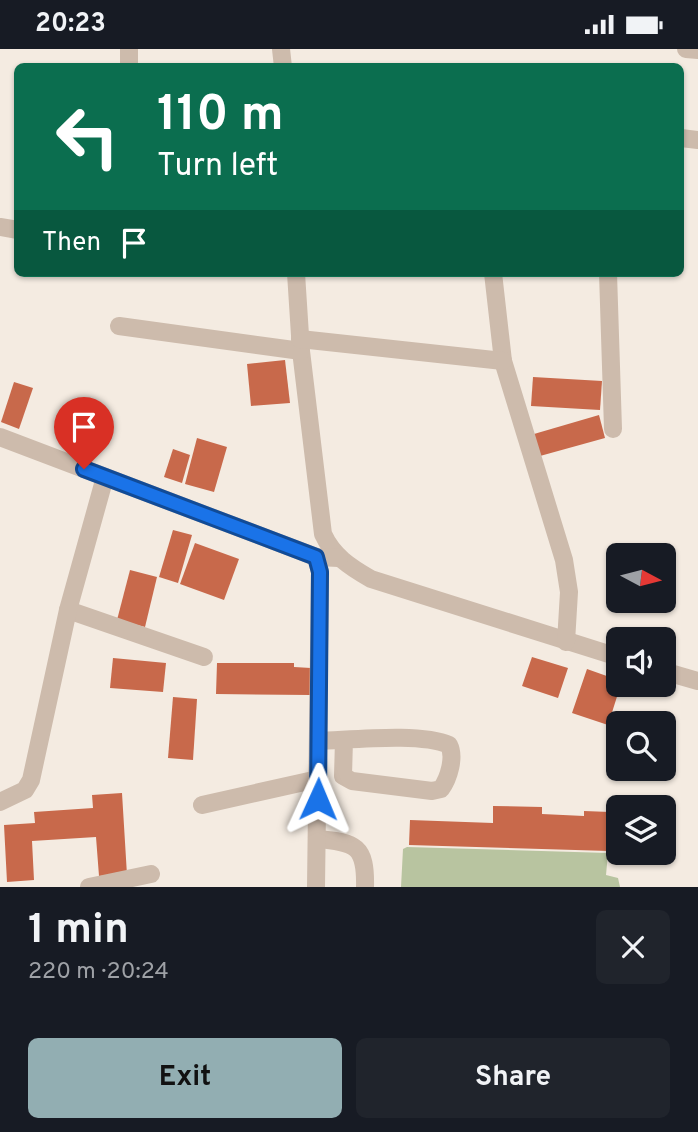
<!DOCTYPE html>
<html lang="en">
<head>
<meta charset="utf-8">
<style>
	body { margin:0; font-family:Overpass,sans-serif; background:#20242c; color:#f1f3f6; height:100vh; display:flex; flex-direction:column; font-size:26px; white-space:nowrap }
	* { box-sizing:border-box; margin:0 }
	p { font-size:23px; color:#9ea1a6 }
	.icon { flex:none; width:38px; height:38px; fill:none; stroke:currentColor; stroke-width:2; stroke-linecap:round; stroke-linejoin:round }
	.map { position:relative; height:838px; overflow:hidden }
	.panel { display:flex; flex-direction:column; background:#171b24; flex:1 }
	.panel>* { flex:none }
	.hud { position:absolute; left:14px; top:14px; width:670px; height:214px; border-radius:10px; box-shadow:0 2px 5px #0004; background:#0b6e4f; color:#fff; overflow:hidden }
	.needle { width:46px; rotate:97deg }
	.fabs { position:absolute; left:606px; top:494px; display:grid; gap:14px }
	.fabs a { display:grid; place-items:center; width:70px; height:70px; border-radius:10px; background:#171b24; box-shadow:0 2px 5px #0004; font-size:35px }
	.pin { position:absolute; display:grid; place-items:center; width:60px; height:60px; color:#fff; margin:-72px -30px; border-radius:50% 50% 50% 0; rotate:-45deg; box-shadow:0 0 7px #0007 }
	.pin .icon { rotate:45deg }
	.me { position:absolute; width:77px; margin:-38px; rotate:1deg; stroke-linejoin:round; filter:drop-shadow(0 0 5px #0008) }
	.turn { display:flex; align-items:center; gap:24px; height:147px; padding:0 28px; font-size:32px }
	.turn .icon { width:91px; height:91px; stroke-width:2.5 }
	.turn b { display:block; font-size:49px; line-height:60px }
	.then { display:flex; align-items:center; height:66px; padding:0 28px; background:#0003; gap:14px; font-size:26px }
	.round { display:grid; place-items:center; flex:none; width:74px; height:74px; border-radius:10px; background:#20242c }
	.summary { display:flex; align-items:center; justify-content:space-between; height:119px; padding:0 28px }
	h1 { font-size:42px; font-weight:700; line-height:52px }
	.action { display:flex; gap:14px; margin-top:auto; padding:14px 28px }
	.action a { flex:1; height:80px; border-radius:10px; background:#92aeb2; color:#111; font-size:28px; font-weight:700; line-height:80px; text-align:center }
	.action a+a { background:#20242c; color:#f1f3f6 }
	.status { display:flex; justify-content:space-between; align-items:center; height:49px; padding:0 35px; background:#171b24; direction:ltr }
	.status svg { height:19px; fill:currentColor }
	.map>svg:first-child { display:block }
	.green { fill:#b8c4a0 }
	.building { fill:#c8694b }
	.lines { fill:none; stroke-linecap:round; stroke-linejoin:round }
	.minor { stroke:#cdbbac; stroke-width:18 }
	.route-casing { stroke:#114b97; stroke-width:18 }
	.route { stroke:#1a73e8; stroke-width:12 }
</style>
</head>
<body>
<div class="status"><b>20:23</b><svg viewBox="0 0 49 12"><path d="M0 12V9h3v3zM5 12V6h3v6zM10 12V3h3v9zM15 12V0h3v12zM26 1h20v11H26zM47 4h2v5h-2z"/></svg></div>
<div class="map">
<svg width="698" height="838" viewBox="0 0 698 838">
	<rect width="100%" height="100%" fill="#f4ebe1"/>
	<path class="green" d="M407 798 608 804 606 826 618 829 620 838H401L403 800Z"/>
	<g class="building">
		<path d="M285 311 290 354 251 357 247 315Z"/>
		<path d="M533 328 602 332 600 361 531 357Z"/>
		<path d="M14 333 33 339 19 380 1 373Z"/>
		<path d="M599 366 605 389 540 407 534 385Z"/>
		<path d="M197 389 227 398 214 443 185 435Z"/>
		<path d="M173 400 190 406 182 434 164 428Z"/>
		<path d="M173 481 192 486 178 534 159 528Z"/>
		<path d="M195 494 239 510 224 551 180 535Z"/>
		<path d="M130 521 157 528 145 578 117 571Z"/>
		<path d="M532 608 568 619 558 649 522 637Z"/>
		<path d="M113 609 166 614 163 643 110 639Z"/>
		<path d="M217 614H294V618L311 619V646L216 645Z"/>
		<path d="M587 620 618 631V635H621L608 676 572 664Z"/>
		<path d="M173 648 197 650 193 711 168 709Z"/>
		<path d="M122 744 127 826 99 827 96 788 32 792 34 831 7 833 4 776 35 774 34 763 93 759 92 746Z"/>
		<path d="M493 757 542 758V765L584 767V762L610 763 609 802 409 796 410 771 493 774Z"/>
	</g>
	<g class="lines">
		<g class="minor">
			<path d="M281 0 283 18"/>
			<path d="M686 0 698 1"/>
			<path d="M129 18V0"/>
			<path d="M681 89 698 91"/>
			<path d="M0 178 18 181"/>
			<path d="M296 224 301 302 323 485C333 507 350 518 371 530L618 608"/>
			<path d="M493 224 503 312 564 511 569 543 566 593"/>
			<path d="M608 224 613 380"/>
			<path d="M119 277 301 302"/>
			<path d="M300 290 503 312"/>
			<path d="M0 388 316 508 339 509"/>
			<path d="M68 561 204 608"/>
			<path d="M663 622 698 632"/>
			<path d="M318 692C351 691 421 683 449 696 455 708 449 729 441 740L432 742 352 732 343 727 344 691"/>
			<path d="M0 753 25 741 31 731 68 561 105 428"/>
			<path d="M202 756 318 730"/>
			<path d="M317 790C356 793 366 797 365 838"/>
			<path d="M89 838 151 825"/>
			<path d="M316 838 320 523 316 508"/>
		</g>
	</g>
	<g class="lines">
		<defs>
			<path id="route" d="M84 420 316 508 320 523 318 750"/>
		</defs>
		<use href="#route" class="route-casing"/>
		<use href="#route" class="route"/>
	</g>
</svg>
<div class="fabs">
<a><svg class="needle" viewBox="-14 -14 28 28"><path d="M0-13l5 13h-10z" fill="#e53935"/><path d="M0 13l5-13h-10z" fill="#9ea1a6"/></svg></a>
<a><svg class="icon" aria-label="sound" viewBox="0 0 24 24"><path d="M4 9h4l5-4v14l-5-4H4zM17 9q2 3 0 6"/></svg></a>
<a><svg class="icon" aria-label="search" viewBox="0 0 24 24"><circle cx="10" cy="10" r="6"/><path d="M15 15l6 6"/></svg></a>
<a><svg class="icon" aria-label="layers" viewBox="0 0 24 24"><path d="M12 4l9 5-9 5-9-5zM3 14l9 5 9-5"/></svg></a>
</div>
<div class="pin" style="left:84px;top:420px;background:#d93025"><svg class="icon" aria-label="arrive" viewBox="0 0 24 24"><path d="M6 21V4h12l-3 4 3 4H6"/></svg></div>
<svg class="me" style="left:318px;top:750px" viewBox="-20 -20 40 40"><path d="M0-17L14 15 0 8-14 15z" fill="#1a73e8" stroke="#fff" stroke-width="4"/></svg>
<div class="hud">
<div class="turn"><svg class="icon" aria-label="left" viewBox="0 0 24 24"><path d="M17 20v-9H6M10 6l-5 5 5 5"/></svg><div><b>110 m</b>Turn left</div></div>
<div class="then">Then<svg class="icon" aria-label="arrive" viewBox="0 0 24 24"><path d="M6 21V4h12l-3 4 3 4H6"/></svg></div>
</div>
</div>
<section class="panel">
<div class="summary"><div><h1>1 min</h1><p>220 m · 20:24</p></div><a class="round"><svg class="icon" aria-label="close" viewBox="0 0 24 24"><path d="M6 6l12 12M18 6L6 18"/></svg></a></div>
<div class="action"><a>Exit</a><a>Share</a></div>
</section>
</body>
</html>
